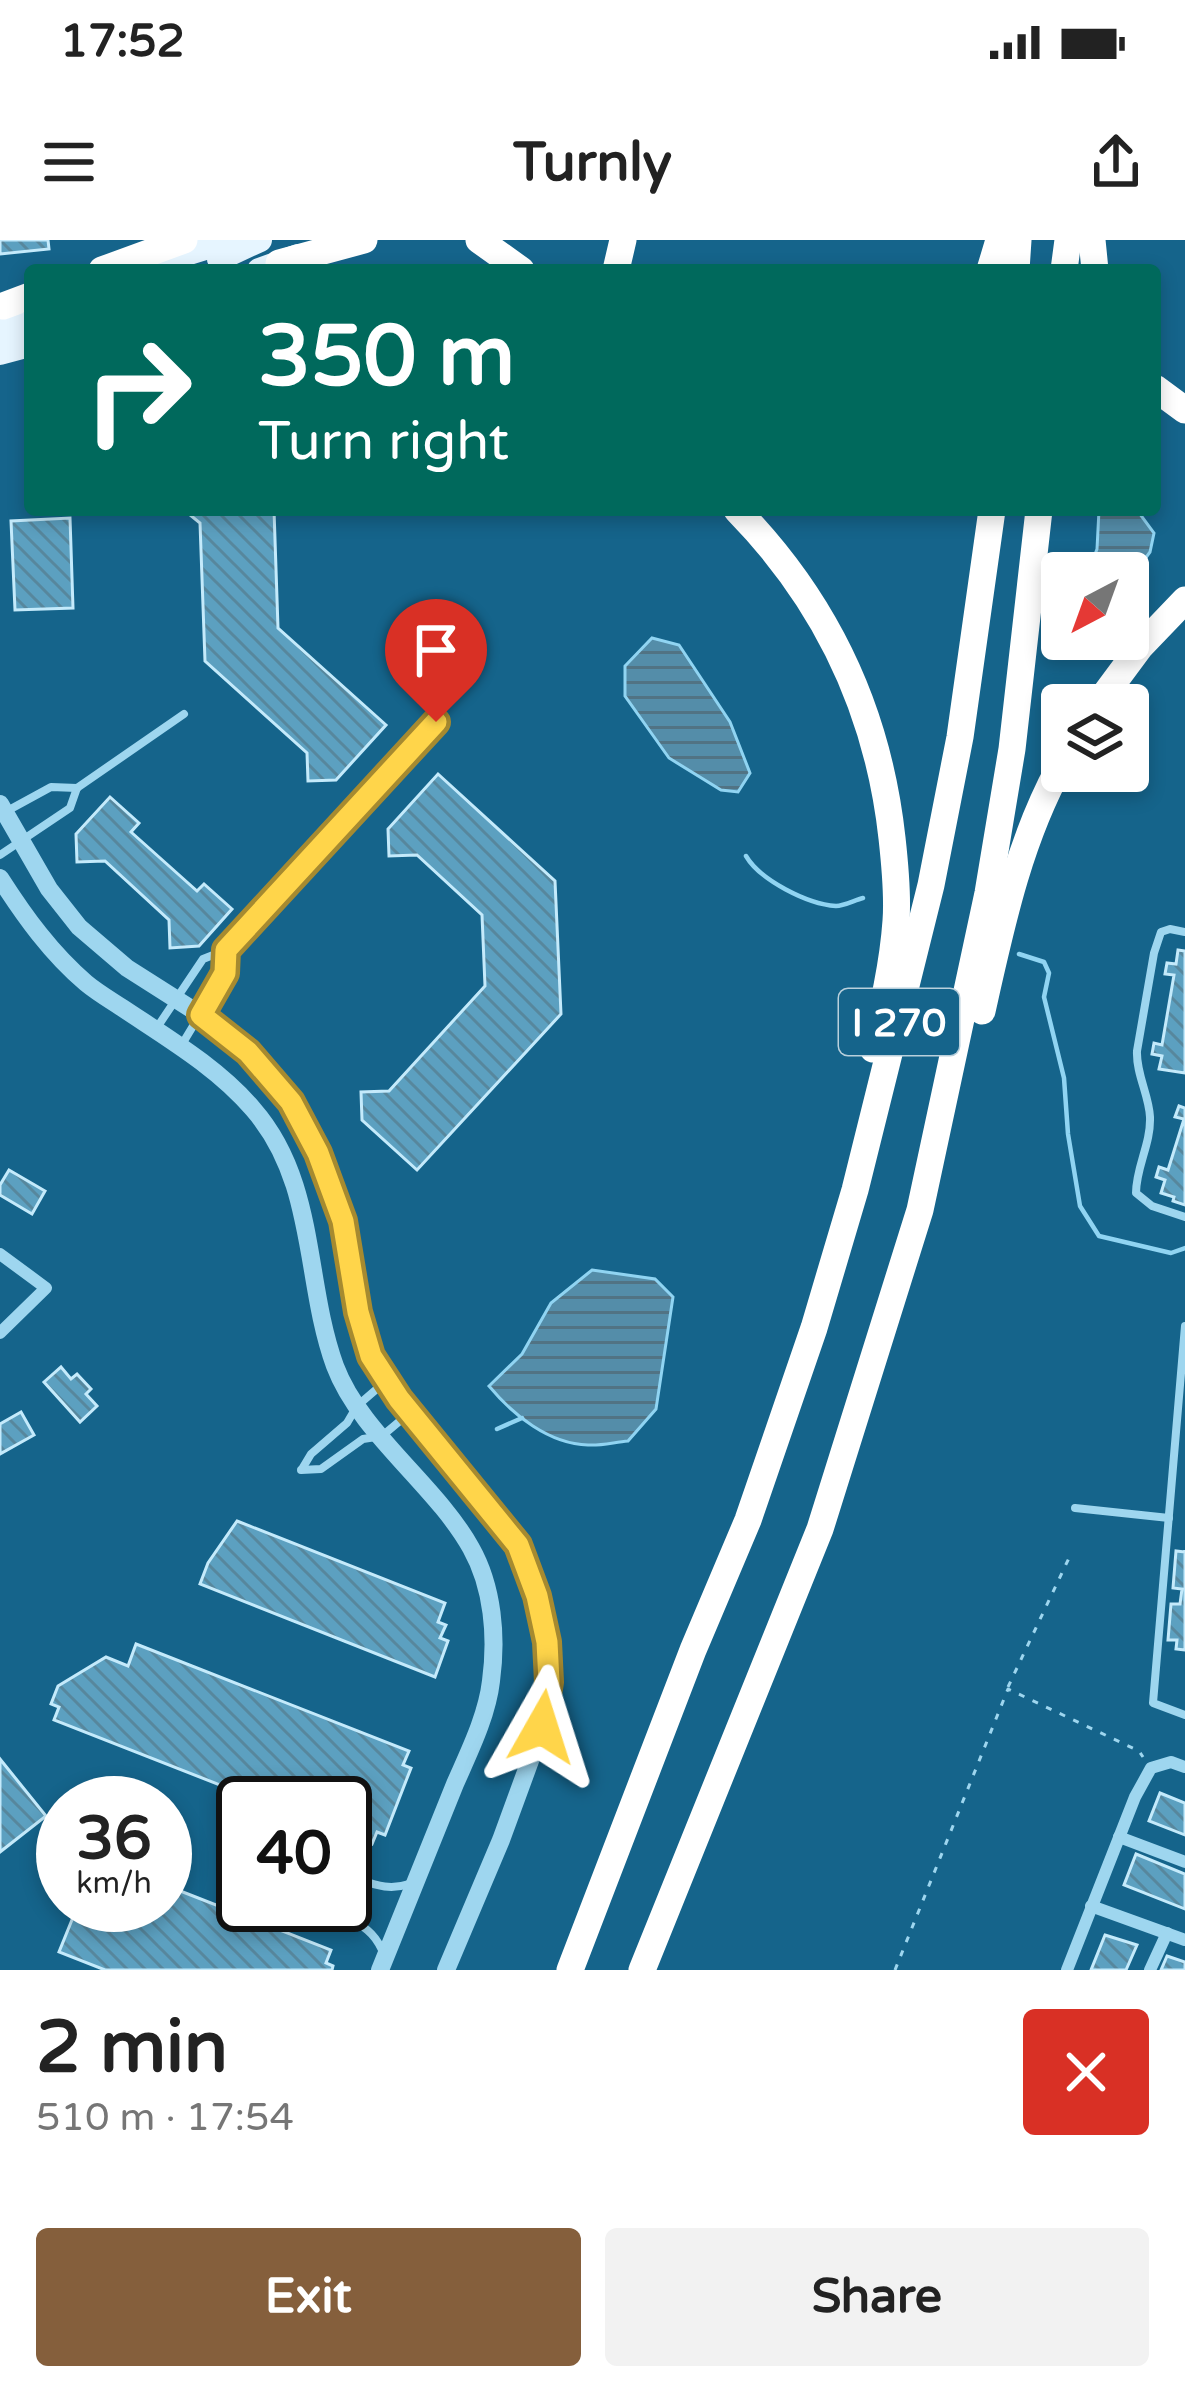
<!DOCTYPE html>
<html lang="en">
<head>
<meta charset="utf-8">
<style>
	body { margin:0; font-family:"Varela Round",sans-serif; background:#f2f2f2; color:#222; height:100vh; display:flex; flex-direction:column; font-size:45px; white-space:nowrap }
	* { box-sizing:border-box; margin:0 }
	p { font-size:39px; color:#767676 }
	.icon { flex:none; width:66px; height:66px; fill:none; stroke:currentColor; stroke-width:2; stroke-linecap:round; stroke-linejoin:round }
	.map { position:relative; height:1730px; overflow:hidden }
	.side { display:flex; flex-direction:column; background:#fff; flex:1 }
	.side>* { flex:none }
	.hud { position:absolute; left:24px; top:24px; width:1137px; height:252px; border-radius:12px; box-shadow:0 6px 18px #0003; background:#00695c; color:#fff; overflow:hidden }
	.needle { width:78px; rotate:221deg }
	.fabs { position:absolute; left:1041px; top:312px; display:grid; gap:24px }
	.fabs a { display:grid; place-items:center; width:108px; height:108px; border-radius:12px; background:#fff; box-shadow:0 6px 18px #0003; font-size:60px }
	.speed { position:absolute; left:36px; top:1536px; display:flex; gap:24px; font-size:60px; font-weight:700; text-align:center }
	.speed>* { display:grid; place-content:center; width:156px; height:156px; border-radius:50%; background:#fff; box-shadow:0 6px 18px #0003; line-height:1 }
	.speed small { font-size:30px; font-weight:400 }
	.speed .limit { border:6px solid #111; border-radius:18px; background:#fff; color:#111 }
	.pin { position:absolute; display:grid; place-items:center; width:102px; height:102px; color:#fff; margin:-123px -51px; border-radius:50% 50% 50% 0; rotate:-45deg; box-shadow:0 0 12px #0007 }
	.pin .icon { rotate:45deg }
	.me { position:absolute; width:132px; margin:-66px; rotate:6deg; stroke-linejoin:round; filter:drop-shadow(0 0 9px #0008) }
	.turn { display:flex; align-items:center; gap:42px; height:252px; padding:0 36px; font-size:54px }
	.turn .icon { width:156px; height:156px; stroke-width:2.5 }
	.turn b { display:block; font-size:84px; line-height:102px }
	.round { display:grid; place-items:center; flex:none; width:126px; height:126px; border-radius:12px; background:#f2f2f2 }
	.headline { display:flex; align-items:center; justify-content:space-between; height:204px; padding:0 36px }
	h1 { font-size:72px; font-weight:800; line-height:90px }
	.primary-button { display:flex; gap:24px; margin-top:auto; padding:24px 36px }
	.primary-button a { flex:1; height:138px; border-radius:12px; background:#855f3c; color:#fff; font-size:48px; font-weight:800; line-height:138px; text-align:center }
	.primary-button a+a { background:#f2f2f2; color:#222 }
	.status { display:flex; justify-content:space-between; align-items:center; height:84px; padding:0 60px; background:#fff; direction:ltr }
	.status svg { height:33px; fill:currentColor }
	header { display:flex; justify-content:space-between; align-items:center; height:156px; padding:0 36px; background:#fff; font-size:54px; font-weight:800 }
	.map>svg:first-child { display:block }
	.water { fill:url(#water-rules); stroke:#90d4f2; stroke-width:3 }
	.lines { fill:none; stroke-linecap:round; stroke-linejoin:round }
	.stream { stroke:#90d4f2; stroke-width:4.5 }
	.building { fill:url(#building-back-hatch); stroke:#c4eafb; stroke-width:3 }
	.path { stroke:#9ed6ef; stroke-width:3; stroke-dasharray:6 9; stroke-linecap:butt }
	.service { stroke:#9ed6ef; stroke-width:8 }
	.minor { stroke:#9ed6ef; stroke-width:12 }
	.tertiary { stroke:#9ed6ef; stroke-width:18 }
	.primary { stroke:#e6f5ff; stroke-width:24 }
	.motorway { stroke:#fff; stroke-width:27 }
	.route-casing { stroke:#a68a30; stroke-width:30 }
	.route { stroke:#ffd54a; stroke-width:21 }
	.labels { text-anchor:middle; stroke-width:12; stroke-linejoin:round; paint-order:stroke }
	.shield { fill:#15648b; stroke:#b9d0dc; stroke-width:3 }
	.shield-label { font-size:39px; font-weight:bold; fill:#fff }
</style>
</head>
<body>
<div class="status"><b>17:52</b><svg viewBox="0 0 49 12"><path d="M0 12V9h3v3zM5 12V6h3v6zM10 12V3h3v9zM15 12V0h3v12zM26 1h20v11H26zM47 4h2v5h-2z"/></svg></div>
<header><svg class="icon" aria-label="menu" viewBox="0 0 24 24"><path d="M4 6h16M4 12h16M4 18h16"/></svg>Turnly<svg class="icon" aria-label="share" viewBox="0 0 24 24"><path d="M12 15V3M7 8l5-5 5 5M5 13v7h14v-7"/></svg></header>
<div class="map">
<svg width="1185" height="1730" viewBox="0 0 1185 1730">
	<defs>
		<pattern id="water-rules" width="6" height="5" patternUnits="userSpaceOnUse" patternTransform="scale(3)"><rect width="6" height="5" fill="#548da9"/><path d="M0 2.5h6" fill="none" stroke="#517384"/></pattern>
		<pattern id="building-back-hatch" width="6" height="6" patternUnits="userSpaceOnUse" patternTransform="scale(3)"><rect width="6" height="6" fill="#5ca0c0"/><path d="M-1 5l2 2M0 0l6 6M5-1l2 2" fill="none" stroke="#57879d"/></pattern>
	</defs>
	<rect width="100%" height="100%" fill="#15648b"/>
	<g class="water">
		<path d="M1099 270H1137L1154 293 1150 312 1128 342V333H1088L1097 309Z"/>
		<path d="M652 398 679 405 730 482 750 533 738 552 721 550 669 518 625 456V426Z"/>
		<path d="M592 1030 655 1039 673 1057 656 1169 628 1201C615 1202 601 1206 588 1205 549 1204 513 1175 489 1146L522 1114 551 1063Z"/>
	</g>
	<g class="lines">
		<g class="stream">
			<path d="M746 616C760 640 807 664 836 666 844 666 855 660 863 658"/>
			<path d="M1019 714 1044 722 1049 733 1044 757 1064 838 1068 894 1080 966 1099 996 1171 1013 1185 1008"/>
			<path d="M497 1189 522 1178"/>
		</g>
	</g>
	<g class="building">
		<path d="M0 0H48L49 9 0 14Z"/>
		<path d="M184 270H274L278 388 386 485 336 540 308 541 307 513 205 421 200 283Z"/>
		<path d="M70 278 73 368 15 370 11 281Z"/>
		<path d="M438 534 555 641 561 774 417 930 362 880 361 852 389 851 485 746 482 675 417 615 389 616 388 589Z"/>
		<path d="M110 557 139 583 131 592 197 651 204 644 232 669 199 706 170 708 169 680 105 621 77 622 76 594Z"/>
		<path d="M1178 710 1185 711V833L1159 829 1162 816 1152 814 1154 803 1162 805 1174 735 1165 734 1167 723 1176 724Z"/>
		<path d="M1179 866 1185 868V965L1173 961 1174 957 1161 953 1165 940 1156 937 1159 927 1168 930 1184 879 1175 877Z"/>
		<path d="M9 930 45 951 32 974 0 955V945Z"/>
		<path d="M61 1127 71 1139 77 1134 91 1149 86 1154 97 1166 80 1182 44 1142Z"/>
		<path d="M21 1172 34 1195 0 1214V1184Z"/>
		<path d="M237 1281 445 1363 438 1382 446 1385 440 1398 448 1401 435 1437 200 1344 208 1323Z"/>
		<path d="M1185 1310V1410L1176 1409 1177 1400H1168L1171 1364H1180L1182 1349 1173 1348 1176 1311 1185 1312Z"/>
		<path d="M136 1404 409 1511 403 1525 411 1528 385 1595 377 1592 372 1604 345 1594V1563H266L54 1480 59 1467 51 1464 58 1446 106 1417 128 1426Z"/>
		<path d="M0 1519 46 1576 0 1612Z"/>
		<path d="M1160 1553 1185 1563V1595L1149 1581Z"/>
		<path d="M1136 1614 1185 1634V1669L1124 1645Z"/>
		<path d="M165 1645 331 1710 326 1723 333 1726 332 1730H105L59 1712 78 1665H165Z"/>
		<path d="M1105 1695 1137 1705 1126 1730H1091Z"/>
		<path d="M1167 1716 1185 1722V1730H1161Z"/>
	</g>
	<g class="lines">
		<g class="path">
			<path d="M1008 1447 1069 1318"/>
			<path d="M895 1730 1008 1449 1139 1511 1143 1517"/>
		</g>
		<g class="service">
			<path d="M7 571 51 547 77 548"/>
			<path d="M0 615 70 568 77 548 184 474"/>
			<path d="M1185 692 1170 689 1161 692 1154 713 1137 811C1136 834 1149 855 1150 877 1151 904 1136 927 1136 953L1152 966 1185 977"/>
			<path d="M156 789 203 719 226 710 437 481"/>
			<path d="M181 806 225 733 226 710"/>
			<path d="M1185 1086 1153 1463 1185 1475"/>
			<path d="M302 1229 311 1214 347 1183 357 1166 386 1141"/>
			<path d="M301 1230 321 1229 363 1199 382 1196 407 1175"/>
			<path d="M1075 1268 1169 1278"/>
			<path d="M382 1710C374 1692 363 1686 346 1677L361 1640C378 1646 391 1650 409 1644"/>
		</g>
		<g class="minor">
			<path d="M0 1014 46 1048 0 1093"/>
			<path d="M1119 1597 1185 1622"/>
			<path d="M1091 1666 1185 1700"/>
			<path d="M1067 1730 1135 1557 1151 1528 1171 1522 1185 1527"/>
			<path d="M1150 1730 1167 1693"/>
		</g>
		<g class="tertiary">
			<path d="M0 564 49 649 79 687 127 728 201 775 248 812 291 862 318 913 343 981 358 1072 371 1116 399 1159 518 1305 537 1356 547 1402 549 1442 542 1488 501 1600 446 1730"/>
			<path d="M0 638C25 677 51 713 86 743 98 753 112 761 124 769 169 799 218 828 253 869 317 942 304 1041 335 1126 360 1193 436 1245 471 1308 493 1347 497 1397 491 1441 487 1476 469 1512 455 1544 430 1606 405 1668 380 1730"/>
		</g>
		<g class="primary">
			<path d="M219 19 260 0"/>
			<path d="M147 26 231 0"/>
			<path d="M259 30 298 16"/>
			<path d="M0 91 30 83"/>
			<path d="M0 113 30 105"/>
		</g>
		<g class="motorway">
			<path d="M479 0 521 30"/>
			<path d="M1092 0 1095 30"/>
			<path d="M279 23 364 0"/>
			<path d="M102 30 184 0"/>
			<path d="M616 30 623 0"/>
			<path d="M990 30 999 0"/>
			<path d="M1016 30 1018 0"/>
			<path d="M1064 30 1068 0"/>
			<path d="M3 66 30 56"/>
			<path d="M1155 148 1185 170"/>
			<path d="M737 270C827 362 878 470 892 598 895 625 898 654 896 681 893 724 883 767 873 809"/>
			<path d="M1097 465 1140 407 1185 360"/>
			<path d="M982 771C1001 686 1019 600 1062 523"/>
			<path d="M570 1730 693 1410 748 1280 814 1088 855 950 931 645 960 497 992 270"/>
			<path d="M642 1730 820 1289 920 970 988 653 1012 509 1039 270"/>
		</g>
	</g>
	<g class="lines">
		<defs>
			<path id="route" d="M436 482 226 710 225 733 201 775 248 812 291 862 318 913 343 981 358 1072 371 1116 399 1159 518 1305 537 1356 547 1402 549 1442 542 1487"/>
		</defs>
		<use href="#route" class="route-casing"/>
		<use href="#route" class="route"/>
	</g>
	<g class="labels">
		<rect class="shield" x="839" y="749" width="120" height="66" rx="9"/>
		<g class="shield-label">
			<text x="899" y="796">I 270</text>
		</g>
	</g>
</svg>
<div class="fabs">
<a><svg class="needle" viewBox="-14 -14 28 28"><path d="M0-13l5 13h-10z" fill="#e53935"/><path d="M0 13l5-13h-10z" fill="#767676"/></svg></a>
<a><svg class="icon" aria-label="layers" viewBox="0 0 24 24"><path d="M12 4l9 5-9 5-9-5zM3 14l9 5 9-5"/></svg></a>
</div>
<div class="speed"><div>36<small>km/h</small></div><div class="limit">40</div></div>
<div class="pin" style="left:436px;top:482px;background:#d93025"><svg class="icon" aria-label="arrive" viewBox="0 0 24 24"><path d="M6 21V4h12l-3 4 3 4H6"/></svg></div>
<svg class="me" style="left:542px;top:1487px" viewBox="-20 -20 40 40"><path d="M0-17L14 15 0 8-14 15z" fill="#ffd54a" stroke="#fff" stroke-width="4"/></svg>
<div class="hud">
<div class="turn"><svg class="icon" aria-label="right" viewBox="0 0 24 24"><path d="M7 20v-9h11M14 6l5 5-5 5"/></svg><div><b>350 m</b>Turn right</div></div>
</div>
</div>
<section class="side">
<div class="headline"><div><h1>2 min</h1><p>510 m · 17:54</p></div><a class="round" style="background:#d93025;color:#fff"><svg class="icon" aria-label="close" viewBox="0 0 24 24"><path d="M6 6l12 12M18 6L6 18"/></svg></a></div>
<div class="primary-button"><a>Exit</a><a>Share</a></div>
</section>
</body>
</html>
